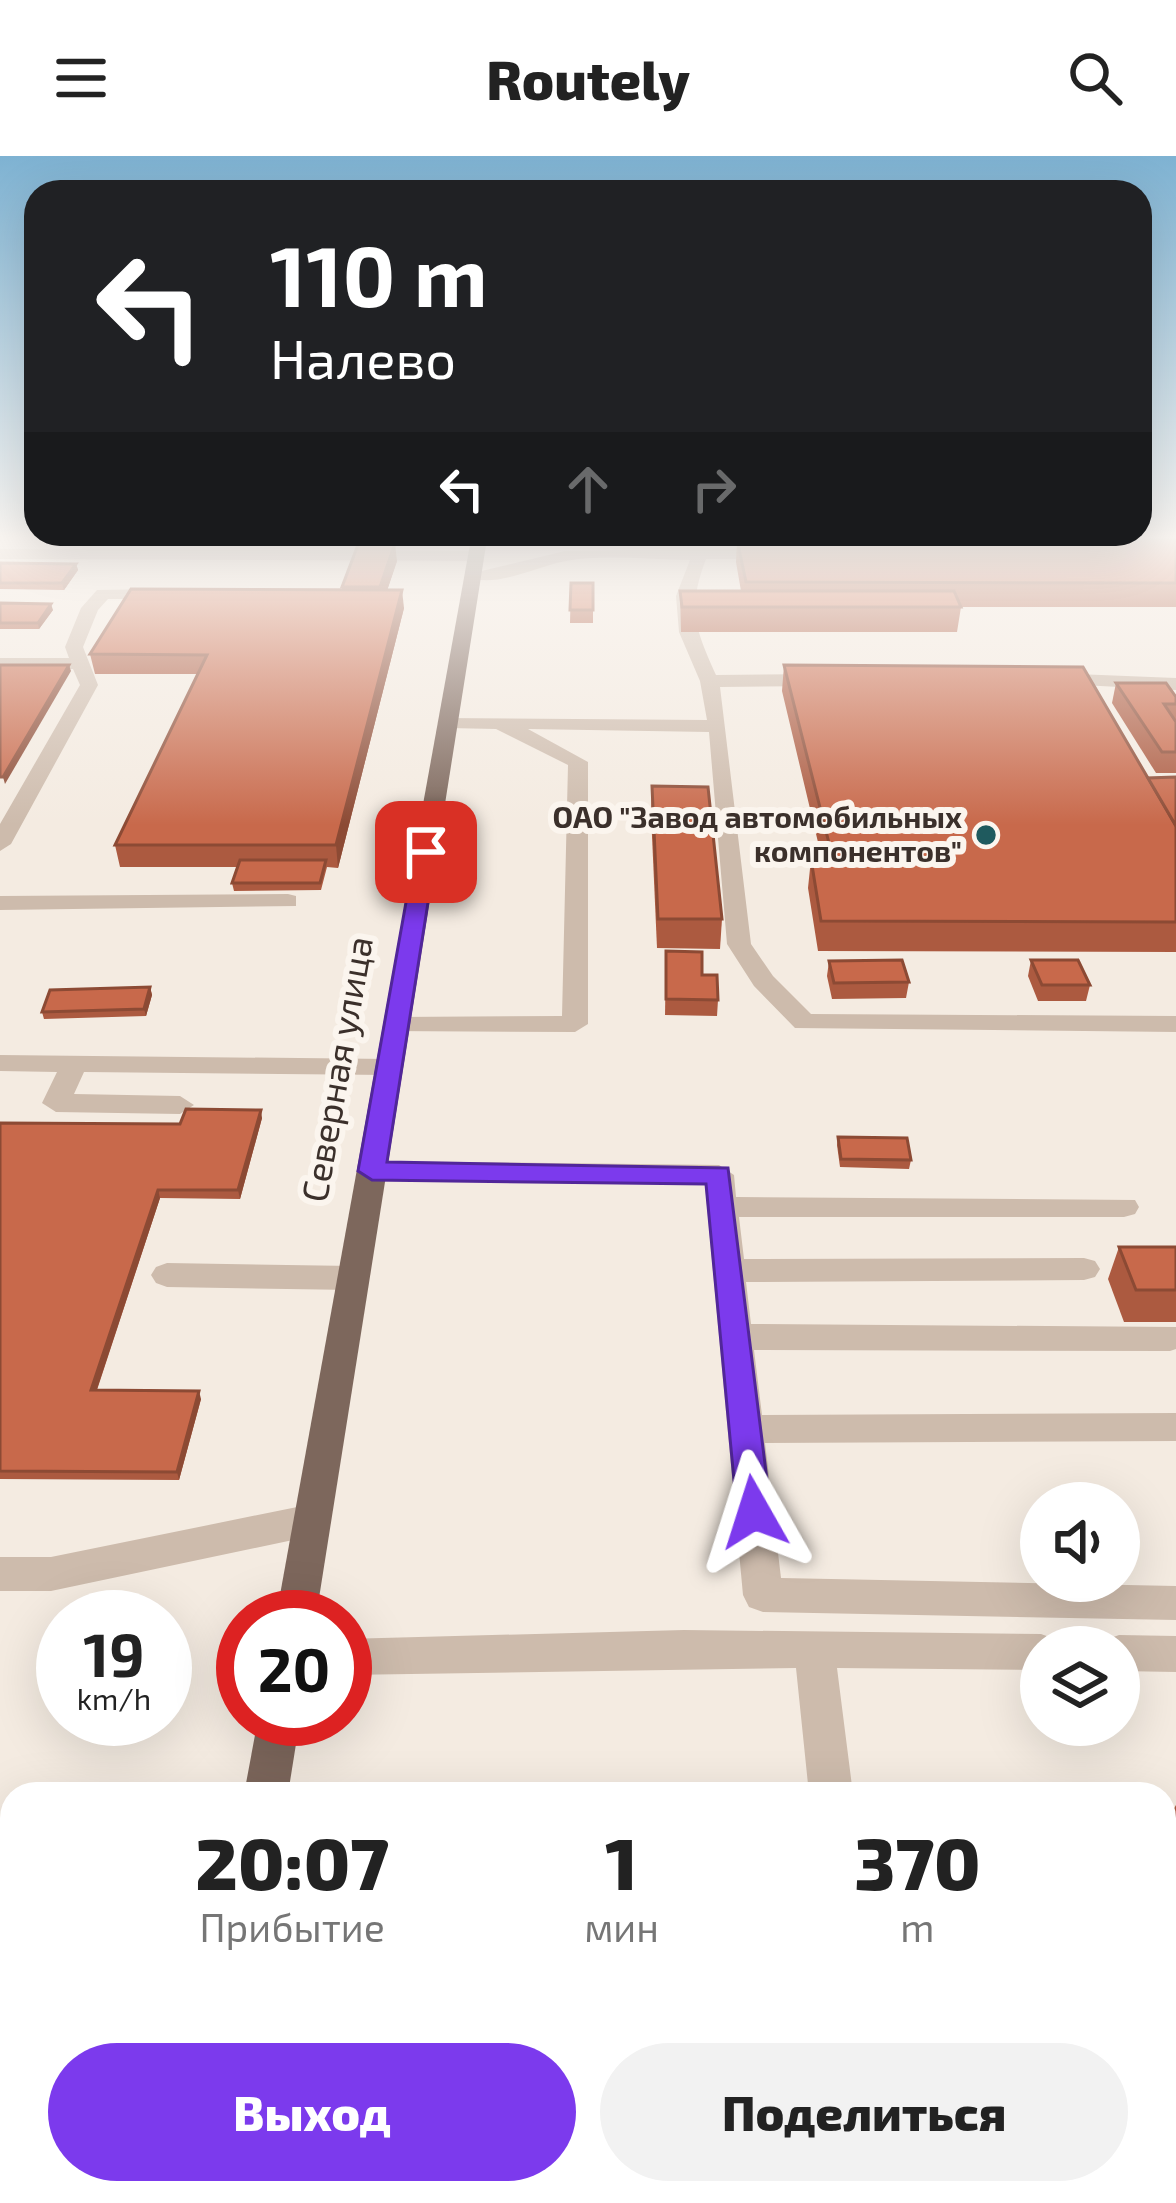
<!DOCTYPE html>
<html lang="ru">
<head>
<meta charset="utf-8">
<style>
	body { margin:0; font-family:"Exo 2",sans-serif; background:#f2f2f2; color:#222; height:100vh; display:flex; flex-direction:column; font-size:45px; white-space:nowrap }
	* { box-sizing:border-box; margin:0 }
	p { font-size:39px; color:#767676 }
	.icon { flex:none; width:66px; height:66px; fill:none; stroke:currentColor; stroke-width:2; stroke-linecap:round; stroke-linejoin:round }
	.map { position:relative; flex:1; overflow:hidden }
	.drawer { position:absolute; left:0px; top:1626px; width:1176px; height:423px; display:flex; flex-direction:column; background:#fff; border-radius:36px 36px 0 0; box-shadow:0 12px 48px #0002 }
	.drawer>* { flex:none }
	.guide { position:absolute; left:24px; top:24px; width:1128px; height:366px; border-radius:36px; box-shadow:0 12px 48px #0002; background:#202124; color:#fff; overflow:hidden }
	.controls { position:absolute; left:1020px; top:1326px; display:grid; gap:24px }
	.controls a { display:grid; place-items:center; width:120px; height:120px; border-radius:50%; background:#fff; box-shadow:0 12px 48px #0002; font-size:60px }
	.speed { position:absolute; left:36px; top:1434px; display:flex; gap:24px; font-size:60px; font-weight:700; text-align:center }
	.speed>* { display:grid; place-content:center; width:156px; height:156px; border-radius:50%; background:#fff; box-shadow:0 12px 48px #0002; line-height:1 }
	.speed small { font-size:30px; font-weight:400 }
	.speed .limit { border:18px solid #d22; background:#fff; color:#111 }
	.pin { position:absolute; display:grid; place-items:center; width:102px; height:102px; color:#fff; margin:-51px; border-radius:24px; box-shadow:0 6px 18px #0006 }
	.me { position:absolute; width:132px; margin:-66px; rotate:354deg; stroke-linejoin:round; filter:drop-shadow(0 0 9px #0008) }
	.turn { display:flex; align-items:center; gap:42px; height:252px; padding:0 48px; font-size:54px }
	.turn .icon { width:156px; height:156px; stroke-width:2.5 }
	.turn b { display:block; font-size:84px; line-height:102px }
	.lanes { display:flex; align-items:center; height:114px; padding:0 48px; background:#0003; justify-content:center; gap:60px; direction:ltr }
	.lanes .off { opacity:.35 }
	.eta { display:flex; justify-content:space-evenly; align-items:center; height:204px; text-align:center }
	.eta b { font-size:72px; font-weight:800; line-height:84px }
	.button { display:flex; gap:24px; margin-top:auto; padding:24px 48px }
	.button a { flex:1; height:138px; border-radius:72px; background:#7c3aed; color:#fff; font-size:48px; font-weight:800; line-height:138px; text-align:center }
	.button a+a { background:#f2f2f2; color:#222 }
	header { display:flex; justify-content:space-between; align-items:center; height:156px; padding:0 48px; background:#fff; font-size:54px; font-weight:800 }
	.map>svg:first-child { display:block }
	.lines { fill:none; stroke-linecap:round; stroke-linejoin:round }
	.minor { fill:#cdbbac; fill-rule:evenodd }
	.major { fill:#7d675c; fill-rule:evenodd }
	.wall { fill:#ac5a40 }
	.shaded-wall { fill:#8c4a34 }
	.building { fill:#c8694b; stroke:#8c4a34; stroke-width:3 }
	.route { fill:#7c3aed; stroke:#51269a; stroke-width:3 }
	.poi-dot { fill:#1f5a5e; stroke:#fbf5ee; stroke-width:4.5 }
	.labels { text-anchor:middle; stroke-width:12; stroke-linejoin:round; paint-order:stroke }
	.far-poi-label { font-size:30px; font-weight:bold; fill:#3b302b; stroke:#fbf5ee; text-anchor:end }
	.street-label { font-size:36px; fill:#3b302b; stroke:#fbf5ee }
</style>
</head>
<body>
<header><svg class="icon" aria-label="menu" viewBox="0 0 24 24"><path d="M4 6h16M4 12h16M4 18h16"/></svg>Routely<svg class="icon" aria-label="search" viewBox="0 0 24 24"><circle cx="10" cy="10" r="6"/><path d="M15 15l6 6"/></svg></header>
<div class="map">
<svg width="1176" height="2047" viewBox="0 0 1176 2047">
	<rect width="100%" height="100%" fill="#f4ebe1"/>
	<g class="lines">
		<g class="minor">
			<path d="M0 393 476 395 484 400 476 405 0 403Z"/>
			<path d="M565 395 777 393 785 398 777 403H706C687 453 695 472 716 519L823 518 832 524 823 530 720 531 751 788 773 820 811 858 1176 860V876L795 872 754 830 727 788 709 576 528 573 588 606V868L575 876 387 875 383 869 396 861 562 860 568 609 496 573 448 572 441 570V562L707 564 700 525 679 476 676 440 690 404C650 404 605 398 566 405 537 410 491 435 465 419Z"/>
			<path d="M97 434 167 433 175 438 167 443H108L98 454 83 491 98 529 11 688 0 695V668L80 529 73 513 0 514V502H69L65 491 81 452Z"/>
			<path d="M1051 517 1176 522V534L1044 527 1042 523Z"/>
			<path d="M288 738 296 740V750L0 754V740Z"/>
			<path d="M0 899 389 903 403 911 389 919 84 916 74 938 180 940 194 949 180 958 56 956 42 947 57 916 0 915Z"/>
			<path d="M372 1005 719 1009 734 1019 736 1041 1135 1044 1139 1051 1135 1058 1124 1061H739L744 1103 1084 1102 1095 1105 1100 1113 1095 1121 1084 1124 746 1126 751 1168 1176 1171V1193L1170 1195 754 1194 762 1259 1176 1257V1285L765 1287 781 1422 1176 1430V1464L763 1456 749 1451 743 1439 705 1029 361 1022 357 1015Z"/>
			<path d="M167 1107 353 1110 364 1114 369 1122 364 1130 353 1134 167 1131 156 1127 151 1119 156 1111Z"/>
			<path d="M312 1348 325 1353 331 1364 325 1375 312 1380 51 1435H0V1401H51Z"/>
			<path d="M684 1474 1041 1478 1055 1483 1059 1491H1041V1514L837 1512 853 1638H809L796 1512 345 1519V1483Z"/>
			<path d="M1119 1479 1176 1480V1516L1119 1515V1491H1101L1105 1484Z"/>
			<path d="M0 1759 12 1760V1808L0 1807Z"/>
			<path d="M852 2037H904L905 2047H853Z"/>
		</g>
		<g class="major">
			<path d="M471 383H487L316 1461H276Z"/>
			<path d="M258 1563H300L288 1638H244Z"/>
			<path d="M170 2037H222L220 2047H168Z"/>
		</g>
	</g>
	<g class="wall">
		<path d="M737 383H1176V451H961L957 476H681L680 435H741L736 406Z"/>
		<path d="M397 405 387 434 404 452 338 712 327 711 321 734 234 735 232 727 237 711H120L115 689 197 518H95L90 498 342 434V431Z"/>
		<path d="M0 407 76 408 78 414 64 434 0 433Z"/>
		<path d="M571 427H593V467H570Z"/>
		<path d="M0 447 53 454 39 473H0Z"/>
		<path d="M784 509 1148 622 1176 621V796L818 795 808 732 811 703H822L782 535Z"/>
		<path d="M1116 527 1176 541V617H1156L1112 547Z"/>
		<path d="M652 630 722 763 720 793 657 792 651 658Z"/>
		<path d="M666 795 702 819 718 844 717 860 665 859Z"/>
		<path d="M1031 804 1090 829 1086 845H1038L1028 820Z"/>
		<path d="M829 805 909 826 906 842 832 843 827 820Z"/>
		<path d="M150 831 152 839 146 860 44 863 42 856Z"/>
		<path d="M262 962 240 1043 160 1042 97 1234 201 1243 179 1324 0 1323V967L180 968Z"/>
		<path d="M838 981 911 1004 909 1013 840 1011 837 989Z"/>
		<path d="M1119 1091H1176V1166H1124L1108 1123Z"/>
		<path d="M1176 1649V1671L1172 1656Z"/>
		<path d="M1164 1845H1176V1916L1164 1915Z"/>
	</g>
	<g class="shaded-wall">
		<path d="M395 387 397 405 382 450 380 431Z"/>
		<path d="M76 408 78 414 64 434 62 427Z"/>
		<path d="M402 434 404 452 338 712 336 689Z"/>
		<path d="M51 448 53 454 39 473 38 467Z"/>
		<path d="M69 509 71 515 5 628 3 621Z"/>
		<path d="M150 831 152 839 146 860 144 853Z"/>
		<path d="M261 954 262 962 240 1043 238 1034Z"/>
		<path d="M158 1034 160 1042 94 1242 91 1234Z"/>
		<path d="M199 1235 201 1243 179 1324 177 1316Z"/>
		<path d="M12 1928V2001L4 2034 0 2030V1973Z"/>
		<path d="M35 2037H42L50 2047H33Z"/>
	</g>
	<g class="building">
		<path d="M737 383H1176V427L746 426Z"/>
		<path d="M359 386 395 387 380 431H342Z"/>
		<path d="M0 407 76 408 62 427H0Z"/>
		<path d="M571 427H593V454H570Z"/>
		<path d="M131 433 402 434 336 689H115L207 499 90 498Z"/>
		<path d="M680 435H954L961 451H682Z"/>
		<path d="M0 447 51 448 38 467H0Z"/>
		<path d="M0 509H69L3 621H0Z"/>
		<path d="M784 509 1083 511 1176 670V766L821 765 811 703H833Z"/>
		<path d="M1116 527H1166L1176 541V548H1164L1176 566V596H1162Z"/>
		<path d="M1176 621V670L1148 622Z"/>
		<path d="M652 630 708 631 722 763H658Z"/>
		<path d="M240 704H326L320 727H232Z"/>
		<path d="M666 795 702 796V819H717L718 844 666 843Z"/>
		<path d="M902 804 909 826 834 827 829 805Z"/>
		<path d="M1031 804H1078L1090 829H1042Z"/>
		<path d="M150 831 144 853 42 856 50 834Z"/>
		<path d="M186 953 261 954 238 1034H158L91 1234 199 1235 177 1316 0 1315V967L180 968Z"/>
		<path d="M838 981 907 982 911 1004 841 1003Z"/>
		<path d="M1119 1091H1176V1134H1136Z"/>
		<path d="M0 1836H12V1928L0 1973Z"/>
		<rect x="1164" y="1845" width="12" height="64"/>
		<path d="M0 2030 12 2031V2037H35L33 2047H0Z"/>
		<path d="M786 2037H834L835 2047H787Z"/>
	</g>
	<linearGradient id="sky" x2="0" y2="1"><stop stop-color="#7eb2d2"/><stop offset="0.57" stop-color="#faf6f2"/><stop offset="1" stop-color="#faf6f2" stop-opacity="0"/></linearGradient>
	<rect width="1176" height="669" fill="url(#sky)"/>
	<path class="route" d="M426 690 436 696 387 1006 728 1012 771 1356 766 1366 754 1370 742 1366 737 1356 706 1028 372 1024 358 1015 415 696Z"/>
	<circle class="poi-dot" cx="986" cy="679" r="12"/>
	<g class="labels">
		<g class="far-poi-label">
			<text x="962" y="672">ОАО "Завод автомобильных<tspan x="962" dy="34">компонентов"</tspan></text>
		</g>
		<g class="street-label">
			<text transform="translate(337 913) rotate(-80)" y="13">Северная улица</text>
		</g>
	</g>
</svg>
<div class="controls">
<a><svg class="icon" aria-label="sound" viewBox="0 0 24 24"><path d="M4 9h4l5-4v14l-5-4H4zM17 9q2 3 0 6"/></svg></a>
<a><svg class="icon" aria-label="layers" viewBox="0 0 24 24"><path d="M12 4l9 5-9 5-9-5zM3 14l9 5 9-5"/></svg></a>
</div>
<div class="speed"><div>19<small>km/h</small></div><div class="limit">20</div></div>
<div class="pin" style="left:426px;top:696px;background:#d93025"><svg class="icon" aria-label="arrive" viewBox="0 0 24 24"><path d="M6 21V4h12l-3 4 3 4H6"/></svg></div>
<svg class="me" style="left:754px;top:1356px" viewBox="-20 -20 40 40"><path d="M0-17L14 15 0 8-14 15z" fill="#7c3aed" stroke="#fff" stroke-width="4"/></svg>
<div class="guide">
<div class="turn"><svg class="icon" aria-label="left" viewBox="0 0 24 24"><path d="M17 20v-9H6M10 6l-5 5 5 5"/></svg><div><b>110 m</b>Налево</div></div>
<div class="lanes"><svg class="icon" aria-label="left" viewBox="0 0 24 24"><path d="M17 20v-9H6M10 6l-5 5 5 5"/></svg><svg class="icon off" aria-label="ahead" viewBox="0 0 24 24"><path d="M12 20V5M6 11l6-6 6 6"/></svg><svg class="icon off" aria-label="right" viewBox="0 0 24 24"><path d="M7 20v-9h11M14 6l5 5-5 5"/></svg></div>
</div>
<section class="drawer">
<div class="eta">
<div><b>20:07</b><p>Прибытие</p></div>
<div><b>1</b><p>мин</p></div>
<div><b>370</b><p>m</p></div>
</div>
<div class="button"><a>Выход</a><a>Поделиться</a></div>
</section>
</div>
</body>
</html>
